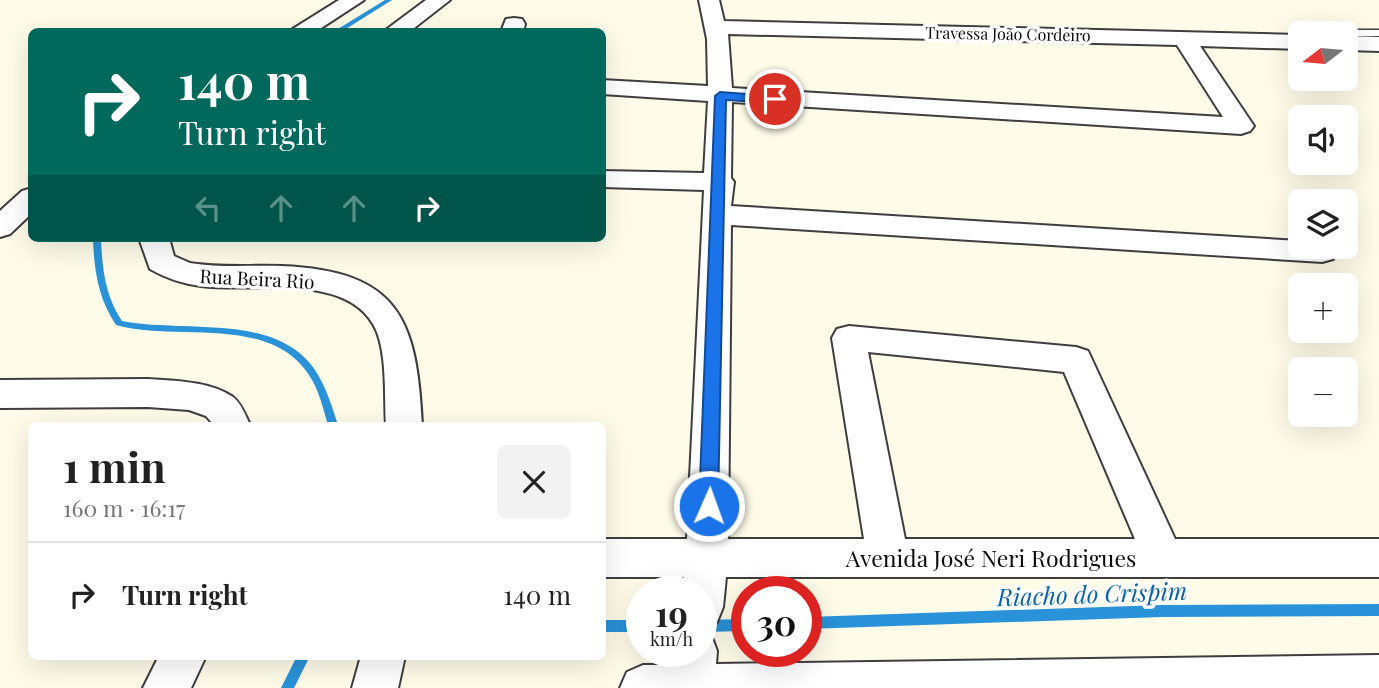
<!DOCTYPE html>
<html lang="en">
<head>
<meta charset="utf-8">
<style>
	body { margin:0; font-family:"Playfair Display",serif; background:#f2f2f2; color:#222; height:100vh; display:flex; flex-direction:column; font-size:26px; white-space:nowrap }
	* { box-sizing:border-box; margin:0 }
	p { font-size:23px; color:#767676 }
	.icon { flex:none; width:38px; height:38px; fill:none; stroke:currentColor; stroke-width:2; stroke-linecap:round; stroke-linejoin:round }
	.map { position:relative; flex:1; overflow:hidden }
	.sheet { position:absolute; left:28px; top:422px; width:578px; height:238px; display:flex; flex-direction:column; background:#fff; border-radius:10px; box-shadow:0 7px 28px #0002 }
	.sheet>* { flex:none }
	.banner { position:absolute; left:28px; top:28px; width:578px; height:214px; border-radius:10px; box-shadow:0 7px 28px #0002; background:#00695c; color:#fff; overflow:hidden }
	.needle { width:46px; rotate:254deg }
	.controls { position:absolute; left:1288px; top:21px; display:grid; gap:14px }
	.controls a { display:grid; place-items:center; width:70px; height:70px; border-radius:10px; background:#fff; box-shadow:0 7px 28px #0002; font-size:35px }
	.speed { position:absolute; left:626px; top:576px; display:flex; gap:14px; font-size:35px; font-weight:700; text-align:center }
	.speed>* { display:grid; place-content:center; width:91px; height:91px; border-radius:50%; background:#fff; box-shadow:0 7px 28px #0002; line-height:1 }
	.speed small { font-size:18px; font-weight:400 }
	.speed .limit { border:10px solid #d22; background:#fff; color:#111 }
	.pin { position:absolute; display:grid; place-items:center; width:60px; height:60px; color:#fff; margin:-30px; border:4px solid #fff; border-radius:50%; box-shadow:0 2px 7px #0007 }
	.me { position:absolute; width:77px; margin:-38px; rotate:2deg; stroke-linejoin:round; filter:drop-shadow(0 0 5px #0008) }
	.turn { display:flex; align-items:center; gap:24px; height:147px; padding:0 35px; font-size:32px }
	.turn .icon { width:91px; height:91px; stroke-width:2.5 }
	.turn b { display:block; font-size:49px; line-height:60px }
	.lanes { display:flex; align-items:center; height:66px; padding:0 35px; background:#0003; justify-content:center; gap:35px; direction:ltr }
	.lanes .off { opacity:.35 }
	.round { display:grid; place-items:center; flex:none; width:74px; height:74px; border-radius:10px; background:#f2f2f2 }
	.overview { display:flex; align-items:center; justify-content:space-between; height:119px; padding:0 35px }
	h1 { font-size:42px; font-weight:700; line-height:52px }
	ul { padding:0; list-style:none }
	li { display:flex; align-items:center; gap:21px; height:105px; padding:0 35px; border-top:2px solid #e0e0e0 }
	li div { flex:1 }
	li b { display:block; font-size:26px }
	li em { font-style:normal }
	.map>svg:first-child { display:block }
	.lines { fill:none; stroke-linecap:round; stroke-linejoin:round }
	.stream { fill:#2a92d8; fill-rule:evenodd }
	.lane-casing { stroke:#3e3e3e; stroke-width:3 }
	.street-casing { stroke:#3e3e3e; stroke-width:4 }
	.lane { fill:#fff; fill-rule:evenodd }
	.street { fill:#fff; fill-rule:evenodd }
	.route { fill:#1a73e8; stroke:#114b97; stroke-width:2 }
	.labels { text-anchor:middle; stroke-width:7; stroke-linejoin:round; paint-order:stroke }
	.far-street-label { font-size:16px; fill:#0b0b0b; stroke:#fff }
	.street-label { font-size:19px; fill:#0b0b0b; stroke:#fff }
	.near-street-label { font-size:23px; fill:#0b0b0b; stroke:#fff }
	.near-water-label { font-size:24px; font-style:italic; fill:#0b62a6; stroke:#fff }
</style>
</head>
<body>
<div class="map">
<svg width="1379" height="688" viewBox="0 0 1379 688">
	<rect width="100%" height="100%" fill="#fffbe9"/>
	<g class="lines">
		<g class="stream">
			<path d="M385 0H392L341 32H333Z"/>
			<path d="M93 238H101C102 267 105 296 122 321 141 325 161 325 181 326 227 328 286 327 315 370 326 387 332 406 338 425H328C323 408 319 390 309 375 269 314 176 342 116 325 98 298 94 270 93 238Z"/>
			<path d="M1379 604V616L1162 617 807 629V617L1162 605Z"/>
			<path d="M747 619V631L702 632V620Z"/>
			<rect x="602" y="620" width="40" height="12"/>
			<path d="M297 656H310L294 688H281Z"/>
		</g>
		<defs>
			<path id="lane" d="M1379 30V36H1347L1342 33 1347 30Z"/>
			<g id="street">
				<path d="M339 0H364L315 32H288Z"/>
				<path d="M426 0H450L409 32H383Z"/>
				<path d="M699 0H719L724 21 1300 35V49L1200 46 1254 126 1250 131 1241 134 732 102 731 178 734 182 731 206 1300 241V247H1334L1337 252 1333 259 1322 262 731 225 728 539H864L832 338 837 329 849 326 1076 347 1088 351 1175 539H1379V577H726L723 607 717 622 702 628V592H682L684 577H602V539H687L704 190 602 187V171L704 173 708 101 602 94V80L708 86 707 39ZM728 34 1177 45 1223 117 732 88ZM868 352 1064 372 1135 539H905Z"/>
				<path d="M514 18 522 19 525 24 523 32H501L506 19Z"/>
				<path d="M1346 36 1379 37V51L1346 50Z"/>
				<path d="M32 188V213L10 234 0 237V211L22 191Z"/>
				<path d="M139 238H169L174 256 190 263C221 268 251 265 282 266 399 271 417 319 422 425H386C384 397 388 349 373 324 343 272 251 293 201 286 183 284 166 278 150 269Z"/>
				<path d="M148 379C175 381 210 381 233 397 241 403 246 416 250 425H214L206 416 189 410 148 407 0 408V380Z"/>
				<path d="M702 632 711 635 717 651 716 664 1379 655V688H620L627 672 643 665H671L673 651H702Z"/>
				<path d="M159 656H206L191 688H143Z"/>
				<path d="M361 656H405L398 688H352Z"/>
			</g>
		</defs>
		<use href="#lane" class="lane-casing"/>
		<use href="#street" class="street-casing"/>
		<use href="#lane" class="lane"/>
		<use href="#street" class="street"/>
	</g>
	<path class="route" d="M720 92 775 96 781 99 775 103 726 100 718 506 715 511 709 514 702 511 699 506 715 96Z"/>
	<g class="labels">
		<g class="far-street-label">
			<text transform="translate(1008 34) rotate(1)" y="6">Travessa João Cordeiro</text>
		</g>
		<g class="street-label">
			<text transform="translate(257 279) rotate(3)" y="7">Rua Beira Rio</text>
		</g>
		<g class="near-street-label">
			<text x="991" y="567">Avenida José Neri Rodrigues</text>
		</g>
		<g class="near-water-label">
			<text transform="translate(1092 595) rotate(-2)" y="8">Riacho do Crispim</text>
		</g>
	</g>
</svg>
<div class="controls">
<a><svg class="needle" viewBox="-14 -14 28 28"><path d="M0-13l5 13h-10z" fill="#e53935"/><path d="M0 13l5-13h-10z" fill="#767676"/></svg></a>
<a><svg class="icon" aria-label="sound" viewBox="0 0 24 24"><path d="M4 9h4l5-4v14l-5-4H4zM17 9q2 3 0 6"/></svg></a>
<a><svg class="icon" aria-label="layers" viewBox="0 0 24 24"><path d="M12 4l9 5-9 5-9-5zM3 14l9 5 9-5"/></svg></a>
<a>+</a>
<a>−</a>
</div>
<div class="speed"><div>19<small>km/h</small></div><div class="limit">30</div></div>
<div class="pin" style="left:775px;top:99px;background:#d93025"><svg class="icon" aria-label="arrive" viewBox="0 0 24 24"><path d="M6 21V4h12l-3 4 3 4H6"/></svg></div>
<svg class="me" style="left:709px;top:506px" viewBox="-20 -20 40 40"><circle r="17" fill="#1a73e8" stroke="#fff" stroke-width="3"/><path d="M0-11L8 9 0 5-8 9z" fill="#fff"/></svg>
<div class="banner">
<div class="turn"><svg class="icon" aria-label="right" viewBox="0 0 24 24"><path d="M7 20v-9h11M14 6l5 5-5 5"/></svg><div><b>140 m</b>Turn right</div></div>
<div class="lanes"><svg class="icon off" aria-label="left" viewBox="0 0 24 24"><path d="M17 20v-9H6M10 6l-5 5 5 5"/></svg><svg class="icon off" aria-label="ahead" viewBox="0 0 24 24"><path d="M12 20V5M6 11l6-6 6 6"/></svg><svg class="icon off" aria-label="ahead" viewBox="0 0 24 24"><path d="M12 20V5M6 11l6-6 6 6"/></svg><svg class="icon" aria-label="right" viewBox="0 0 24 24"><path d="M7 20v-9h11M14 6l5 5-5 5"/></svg></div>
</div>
<section class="sheet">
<div class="overview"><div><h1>1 min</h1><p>160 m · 16:17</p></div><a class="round"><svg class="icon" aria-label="close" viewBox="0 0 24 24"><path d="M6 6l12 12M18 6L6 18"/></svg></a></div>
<ul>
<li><svg class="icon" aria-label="right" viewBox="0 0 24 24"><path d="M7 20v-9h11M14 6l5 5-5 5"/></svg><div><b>Turn right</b></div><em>140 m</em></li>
</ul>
</section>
</div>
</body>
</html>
